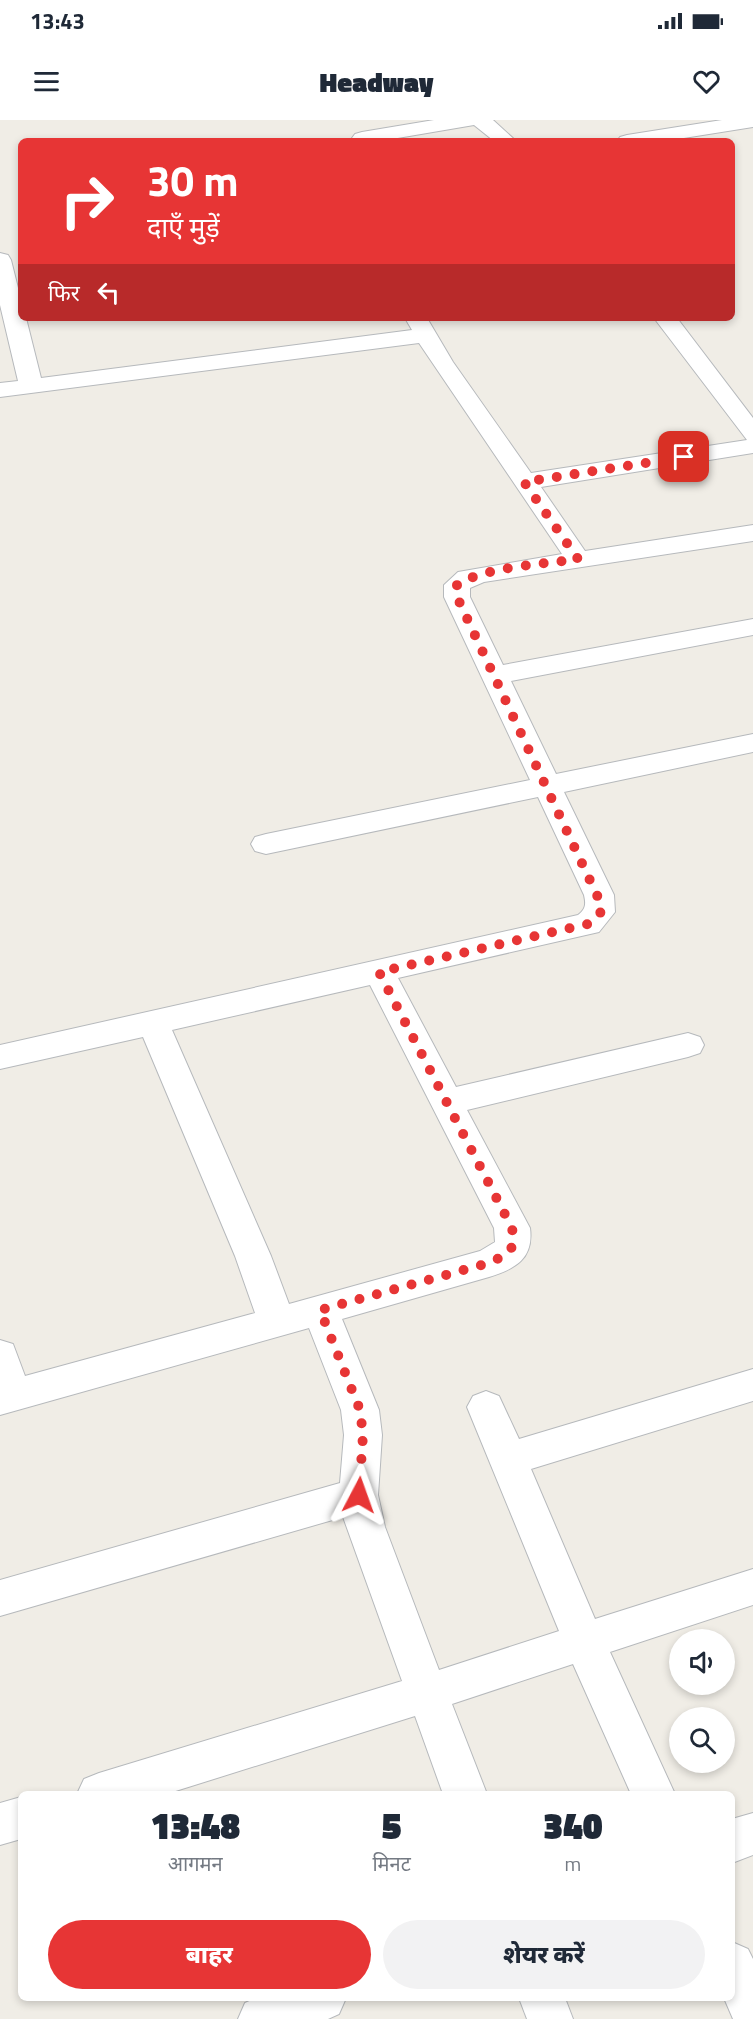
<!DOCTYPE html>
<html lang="hi">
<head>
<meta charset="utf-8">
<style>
	body { margin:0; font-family:"Titillium Web","Noto Sans Devanagari",sans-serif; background:#f2f2f3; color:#1f2937; height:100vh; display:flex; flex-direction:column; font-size:22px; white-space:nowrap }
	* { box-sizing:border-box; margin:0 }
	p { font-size:20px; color:#747a83 }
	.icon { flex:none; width:33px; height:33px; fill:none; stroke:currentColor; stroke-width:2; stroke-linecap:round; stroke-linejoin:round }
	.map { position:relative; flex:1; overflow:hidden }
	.sheet { position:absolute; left:18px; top:1671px; width:717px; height:210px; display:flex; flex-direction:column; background:#fff; border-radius:9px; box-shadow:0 3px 9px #0003 }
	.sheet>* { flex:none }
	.hud { position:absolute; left:18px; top:18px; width:717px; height:183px; border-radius:9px; box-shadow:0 3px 9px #0003; background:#e73535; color:#fff; overflow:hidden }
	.fabs { position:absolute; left:669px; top:1509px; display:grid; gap:12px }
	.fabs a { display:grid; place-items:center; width:66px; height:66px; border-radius:50%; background:#fff; box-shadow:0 3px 9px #0003; font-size:30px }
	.pin { position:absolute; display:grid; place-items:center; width:51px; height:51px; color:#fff; margin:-26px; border-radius:12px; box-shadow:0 3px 9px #0006 }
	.me { position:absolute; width:66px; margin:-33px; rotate:4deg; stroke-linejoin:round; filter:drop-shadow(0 0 4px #0008) }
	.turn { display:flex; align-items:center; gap:21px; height:126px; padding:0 30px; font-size:27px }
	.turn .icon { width:78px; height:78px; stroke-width:2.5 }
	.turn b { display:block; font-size:42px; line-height:51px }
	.then { display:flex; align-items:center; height:57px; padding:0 30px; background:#0003; gap:12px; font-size:22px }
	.eta { display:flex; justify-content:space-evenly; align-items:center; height:102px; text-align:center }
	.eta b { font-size:36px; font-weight:800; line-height:42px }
	.primary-button { display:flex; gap:12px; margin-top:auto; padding:12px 30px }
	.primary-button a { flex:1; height:69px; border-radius:36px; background:#e73535; color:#fff; font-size:24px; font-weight:800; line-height:69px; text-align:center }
	.primary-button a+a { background:#f2f2f3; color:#1f2937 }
	.status { display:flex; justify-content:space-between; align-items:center; height:42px; padding:0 30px; background:#fff; direction:ltr }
	.status svg { height:16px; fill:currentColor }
	header { display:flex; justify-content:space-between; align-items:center; height:78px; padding:0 30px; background:#fff; font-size:27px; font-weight:800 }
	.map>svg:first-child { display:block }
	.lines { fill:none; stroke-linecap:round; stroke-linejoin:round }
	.street-casing { stroke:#b6b9bc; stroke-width:2 }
	.street { fill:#fff; fill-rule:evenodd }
	.route { stroke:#e73535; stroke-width:10; stroke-dasharray:0 18 }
</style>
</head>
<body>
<div class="status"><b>13:43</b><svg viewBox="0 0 49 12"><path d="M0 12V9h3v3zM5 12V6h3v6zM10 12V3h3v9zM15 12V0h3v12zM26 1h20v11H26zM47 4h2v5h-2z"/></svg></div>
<header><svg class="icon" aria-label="menu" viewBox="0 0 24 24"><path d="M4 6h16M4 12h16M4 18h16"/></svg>Headway<svg class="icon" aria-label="heart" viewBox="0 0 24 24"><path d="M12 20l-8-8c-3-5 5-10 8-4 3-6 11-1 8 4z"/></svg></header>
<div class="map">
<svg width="753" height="1899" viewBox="0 0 753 1899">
	<rect width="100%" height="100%" fill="#f0ede6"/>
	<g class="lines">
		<defs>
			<g id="street">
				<path d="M434 0H493L516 21H494L474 5 380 21H354L352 18 355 14 362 12Z"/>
				<path d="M722 0H753V7L665 21H617L620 17 627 15Z"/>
				<path d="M0 133 8 135 11 140 21 180V198H26L41 258 412 210 405 198H427L453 242 531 353 747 320 654 198H677L753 298V333L541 367 585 431 753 405V421L484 462 470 468V477L503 545 753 499V515L511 561 556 654 753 614V632L564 672 614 775 615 792 599 812 398 858 456 967 688 913 700 917 704 925 700 933 688 937 467 990 530 1108C534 1139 515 1149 489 1157L342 1199 379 1290 382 1315 378 1375 385 1407 439 1550 559 1511 467 1287 473 1276 486 1271 499 1276 519 1319 753 1249V1281L531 1349 595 1499 753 1449V1485L610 1532 675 1674H631L573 1544 452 1584 487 1674H443L415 1596 166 1674H77L84 1659 99 1653 402 1561 343 1397 0 1496V1460L340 1363 344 1315 341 1290 309 1208 0 1295V1220L13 1224 25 1256 255 1193 235 1136 143 917 0 949V925L578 795C586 789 586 784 584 775L538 677 266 734 255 731 251 724 255 717 266 714 530 660 444 477V465L458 452 562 434 419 223 0 277V263L18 261 0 185ZM370 865 494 1108 495 1122 480 1131 289 1184 271 1136 172 910Z"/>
				<path d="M21 1677V1719L0 1725V1683Z"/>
				<path d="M753 1693V1735L732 1743V1699Z"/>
				<path d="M732 1822 748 1829 753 1839V1899H733L724 1878H732Z"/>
				<path d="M256 1878H346L339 1894 328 1899H238L245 1883Z"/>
				<path d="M519 1878H565L573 1899H527Z"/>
			</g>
		</defs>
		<use href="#street" class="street-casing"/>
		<use href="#street" class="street"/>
	</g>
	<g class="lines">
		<path class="route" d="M359 1375 363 1315 360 1290 320 1190 489 1143C509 1133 516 1132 512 1108L379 852 588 804 600 794 602 786 457 477V465C483 447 545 444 578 439L524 362 684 337"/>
	</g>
</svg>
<div class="fabs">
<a><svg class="icon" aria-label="sound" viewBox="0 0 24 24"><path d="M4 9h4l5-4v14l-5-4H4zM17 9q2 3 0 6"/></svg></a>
<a><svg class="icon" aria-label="search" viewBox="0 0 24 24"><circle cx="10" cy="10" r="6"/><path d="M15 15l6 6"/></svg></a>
</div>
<div class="pin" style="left:684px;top:337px;background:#d93025"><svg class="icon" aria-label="arrive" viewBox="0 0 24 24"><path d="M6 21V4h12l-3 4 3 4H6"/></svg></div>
<svg class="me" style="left:359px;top:1375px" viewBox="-20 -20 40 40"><path d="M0-17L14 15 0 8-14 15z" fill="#e73535" stroke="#fff" stroke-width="4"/></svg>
<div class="hud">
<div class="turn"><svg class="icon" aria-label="right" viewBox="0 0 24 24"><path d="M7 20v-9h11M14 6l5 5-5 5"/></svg><div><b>30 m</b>दाएँ मुड़ें</div></div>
<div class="then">फिर<svg class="icon" aria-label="left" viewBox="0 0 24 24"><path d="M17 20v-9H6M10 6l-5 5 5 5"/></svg></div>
</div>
<section class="sheet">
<div class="eta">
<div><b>13:48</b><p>आगमन</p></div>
<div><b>5</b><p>मिनट</p></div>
<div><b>340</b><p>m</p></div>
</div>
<div class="primary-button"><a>बाहर</a><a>शेयर करें</a></div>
</section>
</div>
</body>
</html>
